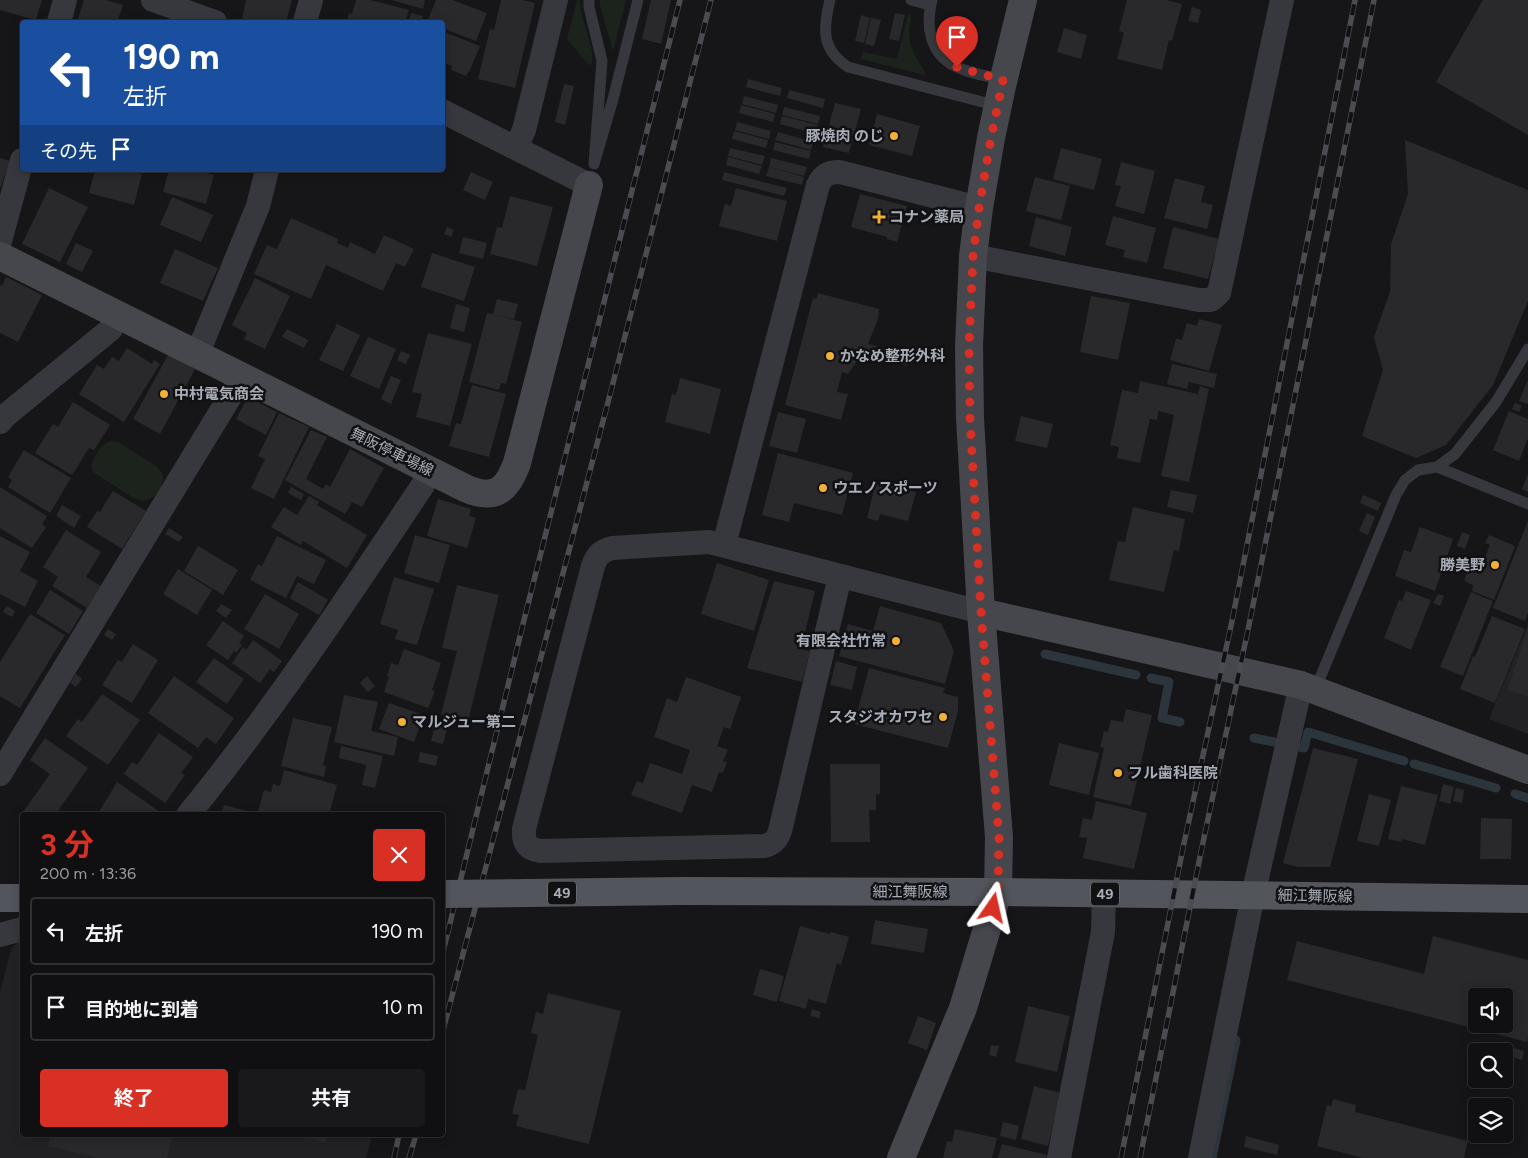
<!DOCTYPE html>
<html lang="ja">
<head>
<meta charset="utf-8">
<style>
	body { margin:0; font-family:Figtree,"Noto Sans JP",sans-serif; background:#19191b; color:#f1f3f6; height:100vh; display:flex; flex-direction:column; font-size:19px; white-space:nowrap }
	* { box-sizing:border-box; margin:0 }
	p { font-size:16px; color:#9c9d9f }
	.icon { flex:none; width:28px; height:28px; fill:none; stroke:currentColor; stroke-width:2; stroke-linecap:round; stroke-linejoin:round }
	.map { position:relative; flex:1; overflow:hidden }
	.drawer { position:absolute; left:20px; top:812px; width:425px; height:325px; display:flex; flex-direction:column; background:#101012; border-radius:5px; box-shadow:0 2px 12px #0003,0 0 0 1px #303032 }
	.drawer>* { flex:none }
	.banner { position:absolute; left:20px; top:20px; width:425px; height:152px; border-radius:5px; box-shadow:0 2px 12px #0003,0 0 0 1px #303032; background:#1a4fa0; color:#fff; overflow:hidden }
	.controls { position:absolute; left:1468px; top:988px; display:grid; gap:10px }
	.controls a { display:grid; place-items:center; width:45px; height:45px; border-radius:5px; background:#101012; box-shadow:0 2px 12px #0003,0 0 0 1px #303032; font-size:25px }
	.pin { position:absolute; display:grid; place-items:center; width:42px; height:42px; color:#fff; margin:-51px -21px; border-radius:50% 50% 50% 0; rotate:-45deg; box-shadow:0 0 5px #0007 }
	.pin .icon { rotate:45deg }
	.me { position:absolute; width:55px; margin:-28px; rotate:11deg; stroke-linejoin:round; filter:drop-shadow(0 0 4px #0008) }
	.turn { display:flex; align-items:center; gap:18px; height:105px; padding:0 20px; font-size:22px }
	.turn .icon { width:65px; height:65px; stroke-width:2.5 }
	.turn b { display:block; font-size:35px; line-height:42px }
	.then { display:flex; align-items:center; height:48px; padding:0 20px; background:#0003; gap:10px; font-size:19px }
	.round { display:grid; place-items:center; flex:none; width:52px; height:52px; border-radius:5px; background:#19191b }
	.head { display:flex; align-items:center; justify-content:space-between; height:85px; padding:0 20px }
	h1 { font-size:30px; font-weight:700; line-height:38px; color:#d93025 }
	.action { display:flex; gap:10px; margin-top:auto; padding:10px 20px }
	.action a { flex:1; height:58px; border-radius:5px; background:#d93025; color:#fff; font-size:20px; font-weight:700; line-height:58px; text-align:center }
	.action a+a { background:#19191b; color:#f1f3f6 }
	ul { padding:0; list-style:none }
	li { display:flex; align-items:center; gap:15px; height:68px; margin:0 10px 8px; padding:0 10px; border:2px solid #303032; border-radius:5px }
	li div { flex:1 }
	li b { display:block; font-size:19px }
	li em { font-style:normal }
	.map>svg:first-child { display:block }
	.built { fill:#222225 }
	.green { fill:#1c231d }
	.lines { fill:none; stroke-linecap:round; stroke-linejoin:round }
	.stream { stroke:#2c353c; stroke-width:9 }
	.building { fill:#29292c; fill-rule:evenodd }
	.lane { stroke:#37383d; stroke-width:11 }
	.street { stroke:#37383d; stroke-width:24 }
	.secondary { stroke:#45474d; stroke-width:28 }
	.primary { stroke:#53555c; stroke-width:28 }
	.rail-casing { stroke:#4a4c52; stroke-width:5.5 }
	.rail { stroke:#111113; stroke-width:4; stroke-dasharray:11; stroke-linecap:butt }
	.primary-bridge { stroke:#53555c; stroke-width:28 }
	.route { stroke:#d93025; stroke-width:9; stroke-dasharray:0 16.2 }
	.poi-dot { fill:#f2b134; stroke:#111113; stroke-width:2 }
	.labels { text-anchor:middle; stroke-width:5; stroke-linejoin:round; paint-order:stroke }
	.shield { fill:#111113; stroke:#7b7e86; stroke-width:1 }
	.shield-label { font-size:14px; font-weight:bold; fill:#a8adb8 }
	.poi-label { font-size:15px; font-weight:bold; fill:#a8adb8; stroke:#111113; text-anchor:start }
	.street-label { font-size:15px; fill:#a8adb8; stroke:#111113 }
</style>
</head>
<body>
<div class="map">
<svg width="1528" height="1158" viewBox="0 0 1528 1158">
	<rect width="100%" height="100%" fill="#161618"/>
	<g class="built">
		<path d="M1528 624V734L1489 719Z"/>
		<path d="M22 938V1135H372L366 1158H0V992L11 949Z"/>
	</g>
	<g class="green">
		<path d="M577 0H580C580 22 595 43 592 65L588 64 567 39Z"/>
		<path d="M600 0H626L613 51 600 5Z"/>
		<path d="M908 14 911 15C911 21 909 26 909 31 909 47 917 60 925 72L924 75 861 59 863 52 897 59Z"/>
		<path d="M112 441 118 442 156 466C159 469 162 472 163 476 164 490 149 506 135 499L93 472 91 465C96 454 100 444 112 441Z"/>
	</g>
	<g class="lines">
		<g class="stream">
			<path d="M1045 654 1136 675"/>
			<path d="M1151 678 1169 682 1162 718 1180 722"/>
			<path d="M1254 738 1304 748 1308 732 1404 761"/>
			<path d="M1414 764 1496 788"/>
			<path d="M1515 794 1528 798"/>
			<path d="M1212 1158 1236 1040"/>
		</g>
	</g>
	<g class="building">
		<path d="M0 0H42L36 20 0 10Z"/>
		<path d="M84 0H106L123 5 117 22H77Z"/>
		<path d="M246 0H292L286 22H254L242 19Z"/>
		<path d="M356 0H370L409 10 405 22H347L349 13 352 14Z"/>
		<path d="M392 0H425L423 9Z"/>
		<path d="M436 0H452L487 13 476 41 442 28V22H427Z"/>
		<path d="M501 0H522L535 3 515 88 478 79 490 29 494 30Z"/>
		<path d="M651 0H671L661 44 642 39Z"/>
		<path d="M1127 0H1166L1182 4 1172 41 1169 40 1162 70 1117 59 1124 33 1119 31Z"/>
		<path d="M1483 0H1528V135L1436 82Z"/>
		<path d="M1192 7 1201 10 1198 23 1188 21Z"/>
		<path d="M411 13 423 16 421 22H409Z"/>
		<path d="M895 13 905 15 899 41 889 39Z"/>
		<path d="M861 15 870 18 864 43 855 41Z"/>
		<path d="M871 18 881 20 874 46 865 44Z"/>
		<path d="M1064 28 1087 35 1081 59 1057 52Z"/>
		<path d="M442 31 480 46 469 72H468L466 76 451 70 452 66 442 62Z"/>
		<path d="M748 79 782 88 780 96 746 87Z"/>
		<path d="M564 84 574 86 565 125 555 122Z"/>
		<path d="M789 90 825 99 823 108 787 98Z"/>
		<path d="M744 96 778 105 776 113 742 104Z"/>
		<path d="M835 103 861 109 849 153 823 147Z"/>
		<path d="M741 105 775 114 773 122 739 113Z"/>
		<path d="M784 107 820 116 818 124 782 115Z"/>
		<path d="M877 114 920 126 912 156 869 145Z"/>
		<path d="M782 116 818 125 816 134 780 124Z"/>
		<path d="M737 122 771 131 769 139 735 130Z"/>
		<path d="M734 131 768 140 766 148 732 139Z"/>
		<path d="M778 132 813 142 811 150 775 140Z"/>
		<path d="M1405 140 1528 190V301L1493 385 1446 445 1416 458 1362 436 1383 370 1374 337 1390 292 1391 244 1408 194Z"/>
		<path d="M775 142 811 151 809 159 773 150Z"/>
		<path d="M730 148 765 156 762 165 728 156Z"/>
		<path d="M1061 148 1102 159 1094 190 1053 179Z"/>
		<path d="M728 157 762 166 759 174 726 165Z"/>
		<path d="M0 158 10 161 0 189Z"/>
		<path d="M771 158 807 167 804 176 769 167Z"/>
		<path d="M1121 162 1155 171 1144 214 1115 206 1121 186 1115 185Z"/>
		<path d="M769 167 804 177 802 185 766 176Z"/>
		<path d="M95 170H126L142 174 134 205 89 193Z"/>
		<path d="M169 170H194L214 175 206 204 163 192Z"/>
		<path d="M471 172 493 182 485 200 463 190Z"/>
		<path d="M724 172 787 188 784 196 722 180Z"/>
		<path d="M1035 177 1070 186 1061 220 1026 211Z"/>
		<path d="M1175 178 1205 186 1201 202 1213 205 1207 229 1164 218Z"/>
		<path d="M49 188 88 207 60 262 22 244Z"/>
		<path d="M736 188 787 201 777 241 719 226 725 204 731 206Z"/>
		<path d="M860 194 907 206 897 242 887 239V237L851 227Z"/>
		<path d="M510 196 553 207 537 266 490 254 497 227 502 228Z"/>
		<path d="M172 197 213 215 201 242 160 225Z"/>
		<path d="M1113 216 1156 228 1147 263 1123 257 1125 250 1105 245Z"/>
		<path d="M1036 217 1072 227 1065 256 1029 246Z"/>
		<path d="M291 218 338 239 337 243 348 248 350 242 375 254 384 235 414 249 405 267 396 263 383 291 326 265 311 299 254 274 267 245 277 249Z"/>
		<path d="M447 227 454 230 451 237 444 234Z"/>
		<path d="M1173 227 1219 239 1208 279 1163 268Z"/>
		<path d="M463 237 487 243 483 259 459 253Z"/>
		<path d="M76 243 93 251 82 272 66 264Z"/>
		<path d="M175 249 218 268 203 301 160 283Z"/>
		<path d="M432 253 475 267 464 301 421 287Z"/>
		<path d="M6 277 42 295 18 342 0 333V285L2 286Z"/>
		<path d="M255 278 290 296 265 349 244 339 247 333 232 325Z"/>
		<path d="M818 293 879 309 878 319 868 344 910 355 907 366 862 354 848 374 842 372 837 392 848 394 841 420 785 405 813 298 816 299Z"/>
		<path d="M1091 296 1130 303 1118 360 1080 352Z"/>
		<path d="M497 299 518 304 514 319 496 315 522 322 506 384 501 383 499 390 469 382 487 313 493 314Z"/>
		<path d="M456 304 470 308 464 332 450 328Z"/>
		<path d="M1199 319 1222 325 1209 371 1170 360 1176 339 1182 340 1187 323 1197 326Z"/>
		<path d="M337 324 360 335 343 371 319 360Z"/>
		<path d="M287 329 308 340 304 348 282 337Z"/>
		<path d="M428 333 472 344 450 426 416 417 422 394 412 392Z"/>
		<path d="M368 337 396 349 379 389 350 376Z"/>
		<path d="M127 348 152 364 154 360 160 364 124 422 79 394 97 365 104 369 112 357 119 361Z"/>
		<path d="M401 351 410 355 406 364 397 360Z"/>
		<path d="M168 355 195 369 160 434 133 419Z"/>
		<path d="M1172 364 1217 374 1214 388 1189 382 1187 389 1167 384Z"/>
		<path d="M391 376 401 380 391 404 381 399Z"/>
		<path d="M680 378 721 389 710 434 665 422 672 394 676 395Z"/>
		<path d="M1528 380V404L1519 401Z"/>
		<path d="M1140 381 1198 394 1200 386 1209 389 1189 482 1161 476 1174 415 1158 411 1157 420 1150 419 1140 463 1117 458 1119 447 1110 445 1122 390 1138 393Z"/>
		<path d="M472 385 506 394 489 457 449 446 456 423 461 424Z"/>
		<path d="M248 397 277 412 266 435 236 419Z"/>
		<path d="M73 402 110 425 94 450 89 448 72 475 35 453 53 424 58 427Z"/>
		<path d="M1515 403 1522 406 1519 412 1512 409Z"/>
		<path d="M1509 411 1528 419V438L1519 461 1493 450Z"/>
		<path d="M778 412 806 419 797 453 769 446Z"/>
		<path d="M279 413 309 427 274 499 251 488 265 459 258 456Z"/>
		<path d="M1021 416 1053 424 1047 448 1015 441Z"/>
		<path d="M311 430 327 437 306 479 323 489 326 484 330 487 350 449 384 468 362 507 352 502 345 514 285 480Z"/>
		<path d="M24 450 71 478 50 513 8 487 12 480 8 477Z"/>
		<path d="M778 453 853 473 842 515 794 503 789 522 762 515Z"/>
		<path d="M1528 474V492L1522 489Z"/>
		<path d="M876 482 916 492 908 521 880 514 878 521 867 518Z"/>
		<path d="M0 487 47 516 42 524 46 527 32 548 0 528Z"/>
		<path d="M291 487 304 494 301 500 288 493Z"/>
		<path d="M1171 490 1197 495 1193 513 1167 507Z"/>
		<path d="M113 491 146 511 122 549 87 527 97 511 100 512Z"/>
		<path d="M1363 495 1381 503 1378 511 1360 503Z"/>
		<path d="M309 496 319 502 317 505 367 535 347 568 303 541 301 545 271 527 284 507 297 515Z"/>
		<path d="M438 499 471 509 469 516 476 518 467 548 427 536Z"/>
		<path d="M62 505 81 516 74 528 56 516Z"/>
		<path d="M1133 507 1185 519 1179 551 1174 550 1164 592 1109 580 1118 541 1125 542Z"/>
		<path d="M1367 513 1375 517 1368 535 1359 531Z"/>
		<path d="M1528 521V613L1525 621 1493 608Z"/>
		<path d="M1420 527 1453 539 1435 591 1395 576 1404 550 1411 552Z"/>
		<path d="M169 528 183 537 179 542 165 534Z"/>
		<path d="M66 530 101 552 86 577 101 586 87 608 52 586 58 577 43 567Z"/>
		<path d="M1462 532 1470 535 1465 549 1457 546Z"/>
		<path d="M415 535 450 545 439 583 404 573Z"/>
		<path d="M1489 535 1515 546 1494 600 1472 591 1473 585 1464 581 1471 563 1481 567 1490 545 1485 543Z"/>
		<path d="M0 536 30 552 20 571 38 581 25 607 0 594Z"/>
		<path d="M277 536 326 560 314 584 297 576 286 598 250 580 258 564 262 566Z"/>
		<path d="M198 546 238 570 223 595 184 571Z"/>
		<path d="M717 563 769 580 754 631 701 614Z"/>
		<path d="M178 569 212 590 197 615 163 594Z"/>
		<path d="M394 577 434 589 417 645 395 639 398 630 380 624Z"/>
		<path d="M774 581 815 591 801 649 810 651 802 682 747 668Z"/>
		<path d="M298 582 328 600 319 615 290 598Z"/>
		<path d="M457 585 499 595 468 721 441 715 457 651 442 648Z"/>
		<path d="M50 590 83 611 69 634 36 613Z"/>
		<path d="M1406 591 1431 600 1411 650 1384 638 1399 600 1402 601Z"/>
		<path d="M1471 592 1493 601 1463 676 1440 667Z"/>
		<path d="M265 594 299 614 279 649 244 629Z"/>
		<path d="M1438 594 1444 596 1440 606 1433 603Z"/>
		<path d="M221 604 232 610 226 618 216 611Z"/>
		<path d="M7 606 15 611 12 617 3 612Z"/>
		<path d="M880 606 941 623 954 651 945 684 839 656 848 624 873 631Z"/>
		<path d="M30 614 65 635 20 708 0 696V662Z"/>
		<path d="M1492 616 1525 629 1495 703 1460 689 1473 656 1475 657Z"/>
		<path d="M223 621 244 636 239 643 242 645 236 653 234 651 228 660 206 645Z"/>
		<path d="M1528 628V697L1507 690Z"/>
		<path d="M108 629 116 634 112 640 104 635Z"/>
		<path d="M253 640 282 661 274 672 270 669 260 683 232 663 243 647 246 650Z"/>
		<path d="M133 644 158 660 132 703 102 685 118 660 122 662Z"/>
		<path d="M404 649 441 663 432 690 435 691 428 708 384 692 389 677 387 676 391 663 398 665Z"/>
		<path d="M214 658 244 679 227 704 196 682Z"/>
		<path d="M836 661 857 667 852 690 830 685Z"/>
		<path d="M869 668 945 688 943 693 958 697V711L948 748 854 724Z"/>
		<path d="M76 674 82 679 76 687 70 683Z"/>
		<path d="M174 676 234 718 216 744 206 737 198 748 148 713Z"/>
		<path d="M367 676 375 686 368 692 360 683Z"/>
		<path d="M686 677 741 697 730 729 724 727 717 746 728 750 723 761 727 762 723 773 719 772 712 792 692 785 682 813 631 795 637 781 643 783 650 763 682 774 690 750 654 737 667 698 677 702Z"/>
		<path d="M102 694 140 720 108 765 66 736 78 719 82 722Z"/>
		<path d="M344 695 378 702 371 731 398 737 394 756 334 742Z"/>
		<path d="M389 703 424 715 414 742 379 729Z"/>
		<path d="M1126 709 1152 715 1131 806 1093 797 1104 748 1100 747 1104 731 1108 732 1111 720 1123 722Z"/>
		<path d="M293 718 332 727 323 765 326 766 324 777 281 766Z"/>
		<path d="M436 723 448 726 443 744 431 741Z"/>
		<path d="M159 733 193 757 181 773 185 775 165 803 124 774 132 762 137 765Z"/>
		<path d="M45 738 88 768 55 815H22V822L18 819 50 774 30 760Z"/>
		<path d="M1059 743 1099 753 1089 795 1049 785Z"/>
		<path d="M341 746 383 756 375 788 362 785 366 765 339 758Z"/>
		<path d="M1313 748 1358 759 1330 867H1298L1283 863Z"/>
		<path d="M420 752 438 756 436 766 418 762Z"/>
		<path d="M830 764H880V794H876V810H869L870 842H831Z"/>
		<path d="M284 770 337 785 329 815H268L258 812 264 790 271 792 273 784 280 786Z"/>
		<path d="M117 782 160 812 158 815H97Z"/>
		<path d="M1443 784 1454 787 1450 804 1439 801Z"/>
		<path d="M1401 786 1438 795 1425 845 1402 839 1401 842 1388 839Z"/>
		<path d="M1456 788 1464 790 1462 803 1453 801Z"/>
		<path d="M1369 794 1391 800 1379 846 1357 841Z"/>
		<path d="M1096 801 1147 813 1134 869 1083 858 1087 838 1079 837 1083 818 1092 820Z"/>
		<path d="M224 805 259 814V815H221Z"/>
		<path d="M1481 818 1512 819 1511 859H1480Z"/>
		<path d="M875 920 928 929 924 953 871 944Z"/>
		<path d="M800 926 830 934 831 932 849 937 841 965 837 963 826 1004 808 999 806 1009 779 1001Z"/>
		<path d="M1433 936 1528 960V1037L1527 1042 1287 980 1297 941 1424 974ZM1476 996H1504V1024H1476Z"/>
		<path d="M760 969 784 976 777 1002 753 995Z"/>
		<path d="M548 993 621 1011 589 1144 516 1126 519 1115 512 1114 518 1089 525 1090 538 1035 531 1033 536 1012 543 1014Z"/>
		<path d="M1028 1006 1070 1016 1057 1072 1015 1062Z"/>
		<path d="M812 1009 821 1012 819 1018 810 1016Z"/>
		<path d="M918 1016 936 1023 927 1050 908 1043Z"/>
		<path d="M991 1045 999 1046 996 1057 989 1055Z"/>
		<path d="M1513 1048 1524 1051 1522 1060 1511 1057Z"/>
		<path d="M1034 1086 1061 1093 1048 1146 1021 1139Z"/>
		<path d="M1333 1099 1356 1105 1355 1112 1468 1141 1464 1158H1363L1317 1146 1327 1105 1331 1106Z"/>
		<path d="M1003 1122 1019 1126 1016 1140 1000 1136Z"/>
		<path d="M955 1129 997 1138 992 1158H943L947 1141 952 1142Z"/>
		<path d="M51 1135H173L167 1158H98L48 1146Z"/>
		<path d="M297 1135H327L325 1143Z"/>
		<path d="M1246 1136 1279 1145 1277 1155 1244 1147Z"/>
		<path d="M1002 1144 1047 1155 1046 1158H998Z"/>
	</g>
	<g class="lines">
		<g class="lane">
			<path d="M589 0V7L602 61 594 164 613 99 638 0"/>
			<path d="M830 0C823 29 821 49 848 67L998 106"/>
			<path d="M911 0 930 5"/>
			<path d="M932 0C925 26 930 55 957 67 971 74 988 76 1003 80"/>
			<path d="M1437 467 1528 504"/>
			<path d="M1315 690 1396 495 1405 480 1418 470 1437 467 1455 454 1496 402 1528 349"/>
		</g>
		<g class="street">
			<path d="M153 0 215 22"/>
			<path d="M59 22 65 0"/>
			<path d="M305 22 311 0"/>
			<path d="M442 111 589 185"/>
			<path d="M516 147 524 130 556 0"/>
			<path d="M0 241 22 160"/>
			<path d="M973 256 1199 300H1211L1219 293 1282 0"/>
			<path d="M195 354 204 338 258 206 267 170"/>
			<path d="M0 422 5 416 111 329 118 315"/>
			<path d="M724 545 818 185C823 175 828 172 840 172L979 208"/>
			<path d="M840 576 780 831C777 840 773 844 764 846L540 851C527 849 523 842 524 829L593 566C597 555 601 551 612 548L709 542 981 612"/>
			<path d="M0 774 234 390 241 376"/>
			<path d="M188 815C274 710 348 597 423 485L430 470"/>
			<path d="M0 935 22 929"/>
			<path d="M1059 1158 1103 932 1104 894"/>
			<path d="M1200 1158 1253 895 1301 685"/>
		</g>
		<g class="secondary">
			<path d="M0 256 465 488C494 501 507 491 517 463L589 185"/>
			<path d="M981 612 1301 685 1528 770"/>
			<path d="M901 1158 963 1008 998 892 999 837 981 612 970 418 969 346 973 256 979 208 991 138 1002 86 1023 0"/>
		</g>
		<g class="primary">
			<path d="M682 891 998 892 1528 899"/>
			<path d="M0 898H22"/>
		</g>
		<defs>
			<g id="rail">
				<path d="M442 956 523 624 680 0"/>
				<path d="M442 1034 612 387 711 0"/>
				<path d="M394 1158 399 1135"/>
				<path d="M409 1158 416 1135"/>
				<path d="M1121 1158 1183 848 1232 621 1355 0"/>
				<path d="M1140 1158 1201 852 1249 625 1374 0"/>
			</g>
		</defs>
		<use href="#rail" class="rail-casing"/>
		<use href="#rail" class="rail"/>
		<path class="primary-bridge" d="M442 894 682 891"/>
	</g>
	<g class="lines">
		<path class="route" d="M957 67 1003 80 991 138 979 208 973 256 969 346 970 418 981 612 999 837 998 892 993 908"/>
	</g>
	<g class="poi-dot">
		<circle cx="894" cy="136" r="5"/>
		<path d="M876.5 209.5h5v5h5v5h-5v5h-5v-5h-5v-5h5z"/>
		<circle cx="830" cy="356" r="5"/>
		<circle cx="164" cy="394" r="5"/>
		<circle cx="823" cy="488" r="5"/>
		<circle cx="1495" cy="565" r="5"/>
		<circle cx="896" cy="641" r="5"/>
		<circle cx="943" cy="717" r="5"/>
		<circle cx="402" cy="722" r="5"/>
		<circle cx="1118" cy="773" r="5"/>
	</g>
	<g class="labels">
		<g class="shield">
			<rect x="548" y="881.5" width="28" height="23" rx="4"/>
			<rect x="1091" y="882.5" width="28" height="23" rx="4"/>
		</g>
		<g class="shield-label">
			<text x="562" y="898">49</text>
			<text x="1105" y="899">49</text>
		</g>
		<g class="poi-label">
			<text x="884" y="141" text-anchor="end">豚焼肉 のじ</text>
			<text x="889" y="222">コナン薬局</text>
			<text x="840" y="361">かなめ整形外科</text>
			<text x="174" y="399">中村電気商会</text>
			<text x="833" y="493">ウエノスポーツ</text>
			<text x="1485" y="570" text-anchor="end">勝美野</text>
			<text x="886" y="646" text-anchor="end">有限会社竹常</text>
			<text x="933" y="722" text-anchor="end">スタジオカワセ</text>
			<text x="412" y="727">マルジュー第二</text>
			<text x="1128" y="778">フル歯科医院</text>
		</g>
		<g class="street-label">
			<text transform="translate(392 452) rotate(26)" y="5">舞阪停車場線</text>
			<text x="910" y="897">細江舞阪線</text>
			<text transform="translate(1315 896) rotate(1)" y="5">細江舞阪線</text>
		</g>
	</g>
</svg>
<div class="controls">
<a><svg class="icon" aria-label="sound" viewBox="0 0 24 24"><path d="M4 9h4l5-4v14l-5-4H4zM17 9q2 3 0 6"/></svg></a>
<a><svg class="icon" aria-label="search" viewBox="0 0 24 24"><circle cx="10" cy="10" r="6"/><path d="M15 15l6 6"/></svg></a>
<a><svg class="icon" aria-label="layers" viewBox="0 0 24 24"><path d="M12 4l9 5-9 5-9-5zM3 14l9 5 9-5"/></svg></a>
</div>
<div class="pin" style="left:957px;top:67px;background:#d93025"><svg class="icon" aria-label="arrive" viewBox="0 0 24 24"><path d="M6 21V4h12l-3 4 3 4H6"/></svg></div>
<svg class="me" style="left:993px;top:908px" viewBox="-20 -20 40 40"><path d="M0-17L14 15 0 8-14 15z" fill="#d93025" stroke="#fff" stroke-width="4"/></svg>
<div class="banner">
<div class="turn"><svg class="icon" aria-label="left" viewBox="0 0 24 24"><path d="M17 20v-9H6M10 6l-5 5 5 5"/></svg><div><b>190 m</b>左折</div></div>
<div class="then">その先<svg class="icon" aria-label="arrive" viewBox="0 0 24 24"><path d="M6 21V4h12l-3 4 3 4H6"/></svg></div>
</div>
<section class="drawer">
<div class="head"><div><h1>3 分</h1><p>200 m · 13:36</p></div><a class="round" style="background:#d93025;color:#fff"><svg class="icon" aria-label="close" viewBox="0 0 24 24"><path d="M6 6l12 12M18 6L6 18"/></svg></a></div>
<ul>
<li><svg class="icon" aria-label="left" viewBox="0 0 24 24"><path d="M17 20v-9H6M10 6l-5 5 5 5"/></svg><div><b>左折</b></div><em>190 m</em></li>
<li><svg class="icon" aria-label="arrive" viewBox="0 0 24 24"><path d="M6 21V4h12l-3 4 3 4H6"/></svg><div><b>目的地に到着</b></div><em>10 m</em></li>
</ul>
<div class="action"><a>終了</a><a>共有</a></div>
</section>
</div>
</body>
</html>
